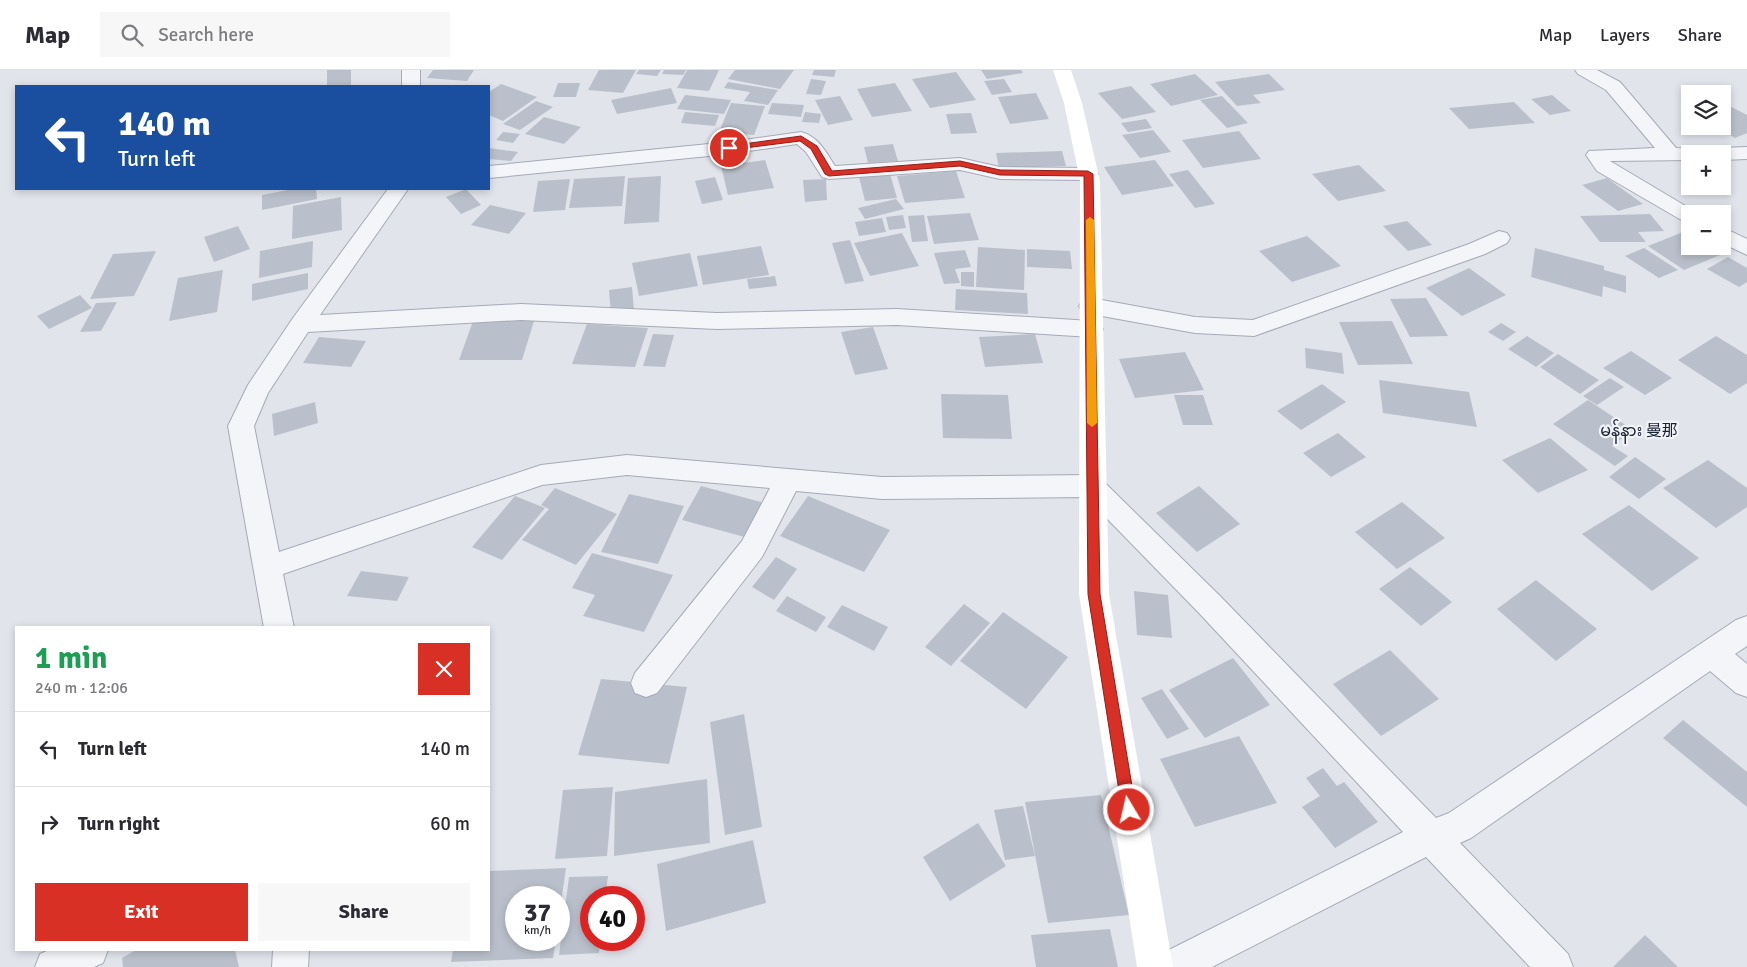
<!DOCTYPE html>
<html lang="en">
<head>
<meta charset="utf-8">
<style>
	body { margin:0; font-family:Signika,"Noto Sans SC","Noto Sans Myanmar",sans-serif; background:#f7f7f7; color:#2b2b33; height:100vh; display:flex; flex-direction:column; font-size:19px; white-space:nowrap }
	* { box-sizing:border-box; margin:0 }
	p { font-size:16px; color:#7c7c81 }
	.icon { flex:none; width:28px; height:28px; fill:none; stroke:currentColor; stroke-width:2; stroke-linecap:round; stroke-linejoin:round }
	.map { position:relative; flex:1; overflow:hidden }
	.side { position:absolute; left:15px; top:556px; width:475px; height:325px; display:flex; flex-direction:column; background:#fff; border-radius:0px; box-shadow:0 2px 8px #0003 }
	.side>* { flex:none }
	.banner { position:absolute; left:15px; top:15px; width:475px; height:105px; border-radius:0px; box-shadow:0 2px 8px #0003; background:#1a4fa0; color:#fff; overflow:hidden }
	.fabs { position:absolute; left:1681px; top:15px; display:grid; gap:10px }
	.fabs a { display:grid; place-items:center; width:50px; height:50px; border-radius:0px; background:#fff; box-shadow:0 2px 8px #0003; font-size:25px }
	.speed { position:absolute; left:505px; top:816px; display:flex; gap:10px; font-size:25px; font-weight:700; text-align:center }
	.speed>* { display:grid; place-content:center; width:65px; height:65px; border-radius:50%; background:#fff; box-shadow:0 2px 8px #0003; line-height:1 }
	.speed small { font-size:12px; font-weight:400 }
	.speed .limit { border:8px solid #d22; background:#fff; color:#111 }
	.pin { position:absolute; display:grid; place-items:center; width:42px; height:42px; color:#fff; margin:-21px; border:2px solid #fff; border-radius:50%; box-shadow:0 1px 5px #0007 }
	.me { position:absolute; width:55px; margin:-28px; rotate:351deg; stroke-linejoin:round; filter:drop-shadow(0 0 4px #0008) }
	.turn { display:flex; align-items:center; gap:18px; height:105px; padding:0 20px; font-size:22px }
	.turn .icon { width:65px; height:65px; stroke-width:2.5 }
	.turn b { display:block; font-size:35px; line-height:42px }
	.round { display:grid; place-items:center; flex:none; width:52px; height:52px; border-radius:0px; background:#f7f7f7 }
	.head { display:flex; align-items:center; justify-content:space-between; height:85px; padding:0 20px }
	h1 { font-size:30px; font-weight:700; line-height:38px; color:#1e9e55 }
	.action { display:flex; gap:10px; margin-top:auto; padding:10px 20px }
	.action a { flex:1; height:58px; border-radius:0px; background:#d93025; color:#fff; font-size:20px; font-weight:700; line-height:58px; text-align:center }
	.action a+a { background:#f7f7f7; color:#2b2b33 }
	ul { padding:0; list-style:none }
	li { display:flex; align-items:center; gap:15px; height:75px; padding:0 20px; border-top:1px solid #e1e1e2 }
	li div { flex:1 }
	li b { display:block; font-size:19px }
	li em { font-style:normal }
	header { display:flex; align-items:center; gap:30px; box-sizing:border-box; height:70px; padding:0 25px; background:#fff; border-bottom:1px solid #e1e1e2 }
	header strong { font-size:24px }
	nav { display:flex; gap:28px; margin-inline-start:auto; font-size:18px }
	.search { width:350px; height:45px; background:#f7f7f7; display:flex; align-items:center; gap:12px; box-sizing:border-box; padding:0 18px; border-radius:0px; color:#7c7c81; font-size:19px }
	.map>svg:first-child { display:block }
	.building { fill:#bac0cb }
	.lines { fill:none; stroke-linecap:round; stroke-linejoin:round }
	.street-casing { stroke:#a5aab6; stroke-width:2 }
	.street { fill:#f4f5f9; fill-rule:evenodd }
	.secondary { fill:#fff; fill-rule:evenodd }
	.route { fill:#d93025; stroke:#8d1f18 }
	.slow { fill:#f59e0b }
	.labels { text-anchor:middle; stroke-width:4.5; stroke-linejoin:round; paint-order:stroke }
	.quarter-label { font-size:16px; fill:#1a2235; stroke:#f1f3f8 }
</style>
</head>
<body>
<header>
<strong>Map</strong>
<div class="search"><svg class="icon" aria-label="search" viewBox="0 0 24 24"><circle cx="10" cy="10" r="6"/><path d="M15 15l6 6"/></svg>Search here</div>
<nav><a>Map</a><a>Layers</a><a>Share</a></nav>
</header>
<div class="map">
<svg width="1747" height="897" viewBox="0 0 1747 897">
	<rect width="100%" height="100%" fill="#e1e4eb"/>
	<g class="building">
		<rect x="327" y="0" width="24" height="16"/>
		<path d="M433 0H474L467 11 427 8Z"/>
		<path d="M599 0H636L623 23 588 20Z"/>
		<path d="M639 0H661L657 6 636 4Z"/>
		<path d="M664 0H686L683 5 662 4Z"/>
		<path d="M687 0H719L709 21 677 18Z"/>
		<path d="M735 0H794L780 19 728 9Z"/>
		<path d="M814 0H836L834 7 812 5Z"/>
		<path d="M981 0H1021L1023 3 987 9Z"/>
		<path d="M956 2 976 30 930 38 912 9Z"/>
		<path d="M1195 4 1218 25 1171 36 1150 14Z"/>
		<path d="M1269 4 1285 20 1253 25 1261 33 1237 36 1215 12Z"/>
		<path d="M811 9 826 11 821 25 806 24Z"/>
		<path d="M1004 9 1012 22 992 25 984 11Z"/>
		<path d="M728 12 778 20 768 35 744 31 750 22 724 18Z"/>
		<path d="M558 13H580L576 27H553Z"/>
		<path d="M895 13 912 41 872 47 857 19Z"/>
		<path d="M501 14 537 27 503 51 489 45V22Z"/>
		<path d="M1131 16 1156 42 1122 49 1098 23Z"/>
		<path d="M671 18 677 33 617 44 611 30Z"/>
		<path d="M1036 23 1049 49 1010 54 998 27Z"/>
		<path d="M685 25 731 30 724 44 677 39Z"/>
		<path d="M1552 25 1571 41 1550 45 1531 29Z"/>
		<path d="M840 26 853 50 828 55 815 30Z"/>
		<path d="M1222 26 1248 53 1227 58 1200 30Z"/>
		<path d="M536 31 553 37 520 60 503 54Z"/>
		<path d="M1514 32 1535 53 1469 59 1449 38Z"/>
		<path d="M1722 32 1747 45V63L1735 68 1714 56H1722Z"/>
		<path d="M731 33 765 36 754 65 719 62Z"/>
		<path d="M772 33 804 35 801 47 768 44Z"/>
		<path d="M685 42 719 45 715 56 681 53Z"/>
		<path d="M805 42 821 44 819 53 802 52Z"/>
		<path d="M971 43 977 63 951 64 946 44Z"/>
		<path d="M544 47 581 57 564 74 525 64Z"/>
		<path d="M1146 49 1152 58 1128 62 1121 53Z"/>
		<path d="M1153 60 1171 82 1140 88 1122 65Z"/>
		<path d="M1239 61 1261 89 1203 98 1182 70Z"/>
		<path d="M503 62 520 64 513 73 496 70Z"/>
		<path d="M893 74 898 91 868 93 864 77Z"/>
		<path d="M489 78 518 82 511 91 489 89Z"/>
		<path d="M1062 81 1066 96 999 98 996 83Z"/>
		<path d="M765 90 774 118 728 125 721 96Z"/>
		<path d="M1155 90 1174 116 1122 125 1104 97Z"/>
		<path d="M1359 95 1386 121 1338 131 1312 104Z"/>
		<path d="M1188 100 1215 134 1195 138 1169 104Z"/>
		<path d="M956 101 965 128 905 133 897 106Z"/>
		<path d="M890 104 897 128 865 131 859 107Z"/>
		<path d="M625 106 622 136 569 138 574 109Z"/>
		<path d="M661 106 659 152 624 154 628 108Z"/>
		<path d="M715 107 723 130 702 134 695 111Z"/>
		<path d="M1607 108 1643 134 1618 141 1582 115Z"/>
		<path d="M570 109 565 140 533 142 538 111Z"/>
		<path d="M826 109 827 130 805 132 803 110Z"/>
		<path d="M293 119H316L317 129 262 140V125Z"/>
		<path d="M466 119 481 135 461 144 446 127Z"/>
		<path d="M341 127 342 160 292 169 293 136Z"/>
		<path d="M896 129 904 139 865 149 858 138Z"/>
		<path d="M490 135 526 143 509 164 471 155Z"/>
		<path d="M970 143 979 170 934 174 927 146Z"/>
		<path d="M1650 144 1664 161 1638 162 1646 172H1600L1580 146Z"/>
		<path d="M903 145 906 158 889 160 886 147Z"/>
		<path d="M924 145 928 171 912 172 908 146Z"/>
		<path d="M882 148 886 162 859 166 855 152Z"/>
		<path d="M1407 151 1432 175 1408 181 1383 156Z"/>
		<path d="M238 156 250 179 214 192 204 167Z"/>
		<path d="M1683 162 1690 166V176H1706L1720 185 1684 200 1648 176Z"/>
		<path d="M902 163 919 196 870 206 854 173Z"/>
		<path d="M1307 166 1341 196 1292 212 1259 181Z"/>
		<path d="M850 170 864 211 845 214 832 173Z"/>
		<path d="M313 171 312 197 259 208 260 181Z"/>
		<path d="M761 176 769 205 703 215 697 186Z"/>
		<path d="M978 177 1025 180 1024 220 976 217Z"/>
		<path d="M1535 178 1604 196V200L1626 206V223L1603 216 1602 227 1531 207Z"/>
		<path d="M1644 178 1678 200 1659 208 1625 186Z"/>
		<path d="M1027 179 1070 181 1072 199 1027 197Z"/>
		<path d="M965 180 971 197 955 199 960 213 944 214 934 183Z"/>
		<path d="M156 181 134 226 90 229 113 184Z"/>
		<path d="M690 183 698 216 639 226 632 193Z"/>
		<path d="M1728 187 1747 198V212L1739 217 1707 199Z"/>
		<path d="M1469 198 1506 225 1462 246 1426 218Z"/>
		<path d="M223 200 217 242 169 251 178 208Z"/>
		<path d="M961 202H974V217L961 216Z"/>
		<path d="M308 203V219L252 231V214Z"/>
		<path d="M775 206 777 216 749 219 747 209Z"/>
		<path d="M632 217 634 241 611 244 609 220Z"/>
		<path d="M956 219 1027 223 1028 244 955 240Z"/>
		<path d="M80 225 92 238 49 259 37 246Z"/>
		<path d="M1426 228 1448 266 1410 267 1390 229Z"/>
		<path d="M117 232 101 261 80 262 96 233Z"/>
		<path d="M473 251H534L522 290H459Z"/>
		<path d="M1392 251 1413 294 1358 295 1339 252Z"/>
		<path d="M1501 253 1516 262 1503 271 1488 262Z"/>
		<path d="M587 254 648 258 635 297 572 294Z"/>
		<path d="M873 257 888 299 855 305 841 262Z"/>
		<path d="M653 264 674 265 665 297 643 296Z"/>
		<path d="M1035 264 1043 293 985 297 979 267Z"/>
		<path d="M1527 266 1554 283 1536 297 1508 279Z"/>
		<path d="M1716 266 1747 285V313L1730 324 1678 290Z"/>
		<path d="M319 267 366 271 351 297 303 293Z"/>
		<path d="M1305 278 1342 283 1344 304 1306 298Z"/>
		<path d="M1631 281 1672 308 1645 325 1603 298Z"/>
		<path d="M1185 282 1204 320 1135 328 1119 289Z"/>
		<path d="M1558 284 1599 310 1580 324 1540 297Z"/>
		<path d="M1610 308 1624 317 1597 335 1583 326Z"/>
		<path d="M1379 310 1469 322 1477 357 1383 343Z"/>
		<path d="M1322 314 1346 332 1301 360 1277 341Z"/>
		<path d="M941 324 1008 325 1012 369 943 368Z"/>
		<path d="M1174 325H1203L1213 355H1183Z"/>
		<path d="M1588 330 1633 360 1612 376 1628 386 1615 396 1553 354Z"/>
		<path d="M315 332 318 353 274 366 272 344Z"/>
		<path d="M1338 363 1366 387 1331 407 1303 383Z"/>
		<path d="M1550 368 1588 400 1538 423 1502 390Z"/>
		<path d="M1635 387 1666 409 1639 429 1609 407Z"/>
		<path d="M1708 390 1747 418V437L1716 458 1663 418Z"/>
		<path d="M701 416 769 434 752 469 682 450Z"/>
		<path d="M1199 416 1240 454 1197 482 1156 443Z"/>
		<path d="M555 418 617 444 576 495 522 470 549 439 541 435Z"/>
		<path d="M629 424 684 436 658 494 601 482Z"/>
		<path d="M515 426 545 438 502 490 472 477Z"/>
		<path d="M808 426 890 460 864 502 780 466Z"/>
		<path d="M1402 432 1445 468 1397 499 1355 462Z"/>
		<path d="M1629 435 1699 488 1652 521 1582 464Z"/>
		<path d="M592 483 673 505 644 562 583 546 595 525 572 518Z"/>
		<path d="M776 487 797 499 774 530 752 517Z"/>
		<path d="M1410 497 1452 532 1421 556 1379 519Z"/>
		<path d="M361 501 409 507 397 531 347 526Z"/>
		<path d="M1536 510 1597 559 1556 591 1497 539Z"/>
		<path d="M1134 521 1168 525 1172 568 1137 565Z"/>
		<path d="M787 526 826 547 816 562 776 541Z"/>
		<path d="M964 534 990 553 951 596 925 577Z"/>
		<path d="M842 535 888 557 874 581 827 557Z"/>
		<path d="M1003 542 1068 587 1026 639 960 591Z"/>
		<path d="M1390 580 1439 629 1381 666 1333 614Z"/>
		<path d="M1233 588 1270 635 1205 668 1169 620Z"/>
		<path d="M601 609 687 617 669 694 578 685Z"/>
		<path d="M1162 619 1189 659 1167 669 1141 628Z"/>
		<path d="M744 644 762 757 725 765 710 652Z"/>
		<path d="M1683 650 1747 702V737L1663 668Z"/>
		<path d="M1239 666 1277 733 1195 757 1160 689Z"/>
		<path d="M1323 698 1337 716 1344 712 1378 752 1335 778 1302 737 1320 726 1306 708Z"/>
		<path d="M707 709 710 773 614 786 615 722Z"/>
		<path d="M613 717 607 786 555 789 563 720Z"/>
		<path d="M1101 725 1129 845 1048 853 1025 732Z"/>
		<path d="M1023 736 1035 786 1005 790 994 740Z"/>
		<path d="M978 753 1006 796 950 831 923 787Z"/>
		<path d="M753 770 766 833 666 861 657 794Z"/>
		<path d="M566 798 560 840 559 828H516V870H556L553 888 451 892 453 880H489V801Z"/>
		<path d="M608 806 605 828H591V870H600L599 883 559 885 569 807Z"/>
		<path d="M1110 859 1118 897H1036L1031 865Z"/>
		<path d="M1645 865 1678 897H1613Z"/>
		<path d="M136 880H235L239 897H123L122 888Z"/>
	</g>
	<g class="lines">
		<defs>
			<g id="street">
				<rect x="402" y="0" width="18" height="16"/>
				<path d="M1575 0H1597L1620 12 1676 78 1695 79 1747 77V89L1722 90V84H1690V90L1610 91 1699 144H1690V153L1683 151 1597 101 1586 85 1589 81 1655 78 1606 20 1578 4Z"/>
				<path d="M801 62C819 67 826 82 835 96L960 88 1000 97 1088 98 1095 100 1098 104 1095 108 1088 110 1000 109 960 100 829 109 822 107 806 82 797 74 729 84 489 108V96L729 72Z"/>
				<path d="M388 119H408L320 245 521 234 717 243 897 239 1091 251 1099 253 1103 259 1099 265 1091 267 897 255 717 259 521 250 308 262 268 323 254 356 279 482 541 395 627 385 882 407 1092 405 1101 409 1220 526 1436 748 1449 743 1736 550 1747 546V576L1735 584 1747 594V627L1736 623 1710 601 1471 768 1460 773 1568 884 1573 897H1530L1426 787 1212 897H1156L1161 884 1403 762 1199 543 1086 427 882 429 796 421 762 487 657 623 646 627 635 623 631 613 635 603 742 471 770 418 627 405 542 415 283 504 294 558H264L228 356 248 315 293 248Z"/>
				<path d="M1722 157 1747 169V185L1722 173Z"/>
				<path d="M1499 161 1507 163 1510 168 1507 173 1485 184 1254 266 1195 263 1091 244 1083 242 1079 236 1083 230 1091 228 1195 247 1253 250 1469 174Z"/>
				<path d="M49 880H108L103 893 94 897H35L40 884Z"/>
				<path d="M273 880H309L308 897H272Z"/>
			</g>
		</defs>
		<use href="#street" class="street-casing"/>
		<use href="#street" class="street"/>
		<path class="secondary" d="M1053 0H1071L1082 33 1100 111 1109 524 1173 897H1137L1079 524 1080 111 1064 33Z"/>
	</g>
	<path class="route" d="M801 66 817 76 832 101 960 91 1000 100 1088 101 1093 104 1100 524 1136 740 1134 745 1129 747 1124 745 1122 740 1088 524 1084 106 1000 105 960 96 829 106 825 104 811 79 800 71 729 80 725 78 729 76Z"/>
	<path class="slow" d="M1090 147 1094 150 1097 353 1092 357 1087 353 1086 150Z"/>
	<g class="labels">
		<g class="quarter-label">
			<text x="1639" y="366">မန်နား 曼那</text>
		</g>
	</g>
</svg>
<div class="fabs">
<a><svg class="icon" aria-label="layers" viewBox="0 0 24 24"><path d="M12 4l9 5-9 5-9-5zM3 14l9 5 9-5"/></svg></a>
<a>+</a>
<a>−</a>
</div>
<div class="speed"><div>37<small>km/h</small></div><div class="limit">40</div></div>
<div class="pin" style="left:729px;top:78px;background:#d93025"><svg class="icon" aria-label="arrive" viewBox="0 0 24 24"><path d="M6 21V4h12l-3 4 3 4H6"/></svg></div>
<svg class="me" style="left:1129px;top:740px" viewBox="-20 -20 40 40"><circle r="17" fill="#d93025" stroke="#fff" stroke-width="3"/><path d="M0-11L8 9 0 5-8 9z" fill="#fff"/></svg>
<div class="banner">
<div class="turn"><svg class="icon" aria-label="left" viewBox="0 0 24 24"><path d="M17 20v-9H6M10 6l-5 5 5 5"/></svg><div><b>140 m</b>Turn left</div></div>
</div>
<section class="side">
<div class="head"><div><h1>1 min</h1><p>240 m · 12:06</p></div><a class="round" style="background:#d93025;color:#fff"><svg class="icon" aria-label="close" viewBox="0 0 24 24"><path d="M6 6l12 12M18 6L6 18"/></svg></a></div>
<ul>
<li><svg class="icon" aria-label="left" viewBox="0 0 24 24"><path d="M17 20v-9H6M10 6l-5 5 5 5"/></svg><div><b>Turn left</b></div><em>140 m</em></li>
<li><svg class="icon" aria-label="right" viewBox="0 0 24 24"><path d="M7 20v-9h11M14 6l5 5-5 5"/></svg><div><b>Turn right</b></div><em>60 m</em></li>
</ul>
<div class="action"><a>Exit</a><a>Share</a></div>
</section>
</div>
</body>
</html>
